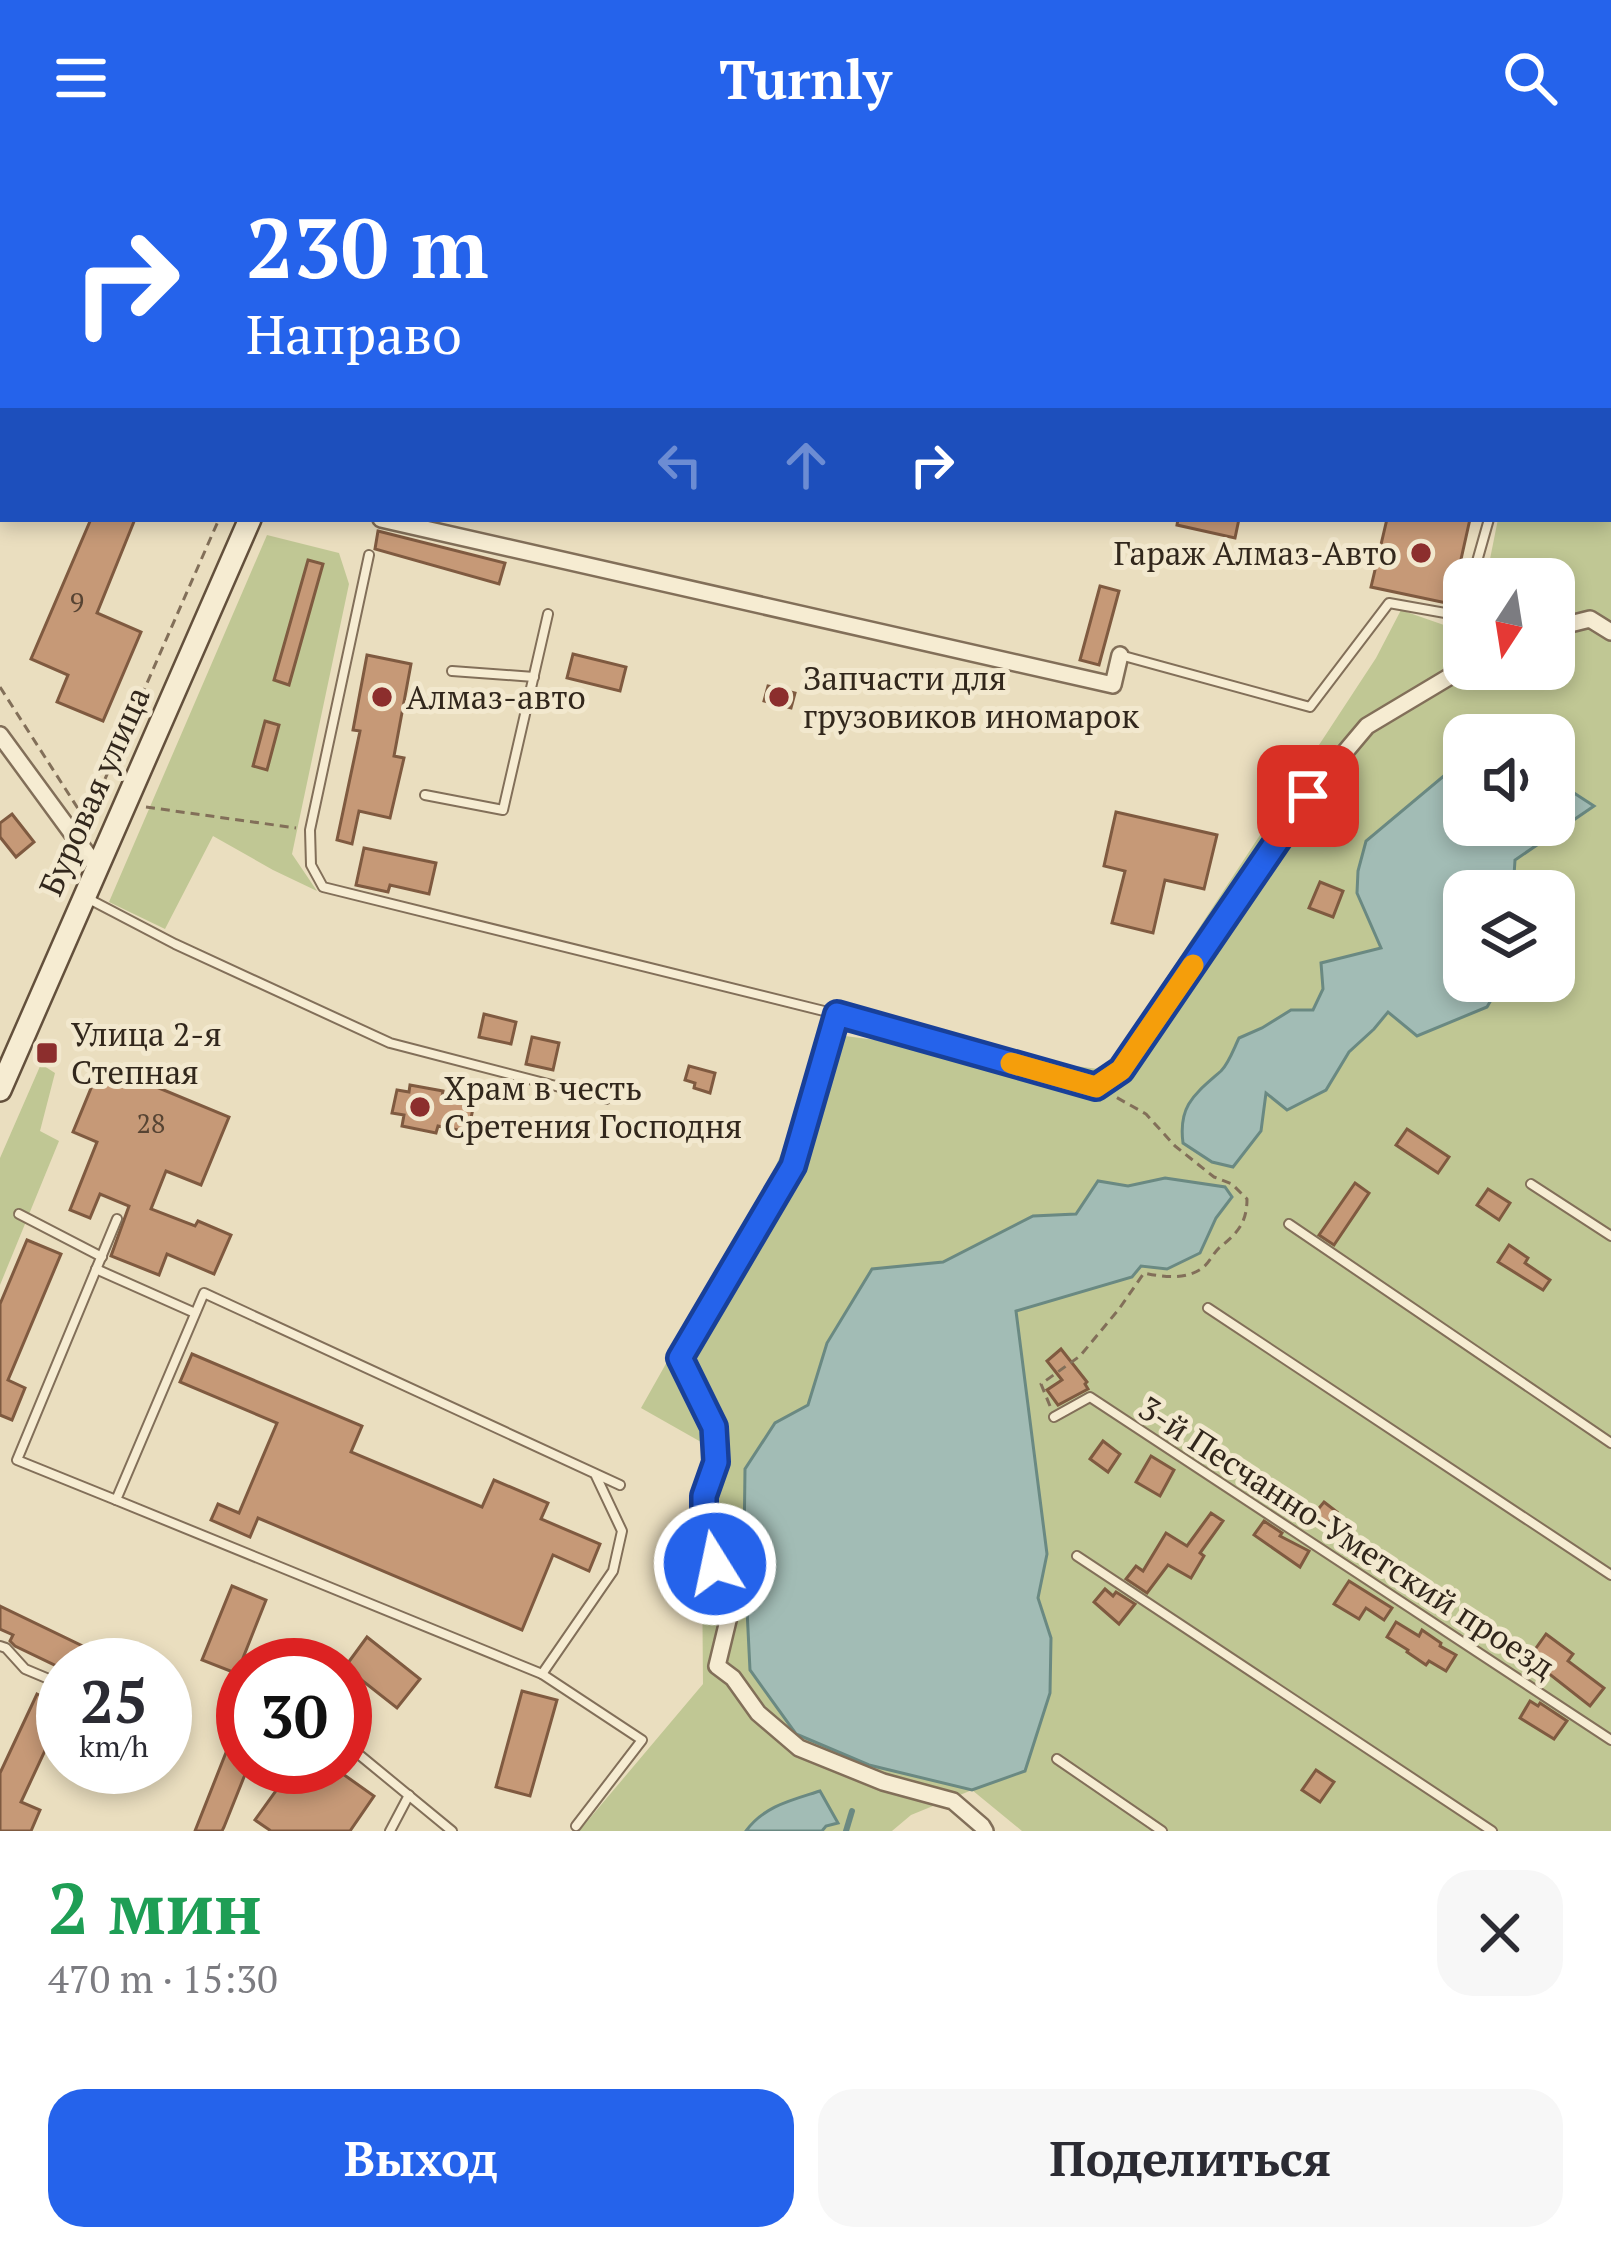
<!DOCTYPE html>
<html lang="ru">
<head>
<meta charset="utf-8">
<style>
	body { margin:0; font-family:"PT Serif",serif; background:#f7f7f7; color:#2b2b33; height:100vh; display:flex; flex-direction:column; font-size:45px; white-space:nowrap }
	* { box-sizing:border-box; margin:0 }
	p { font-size:39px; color:#7c7c81 }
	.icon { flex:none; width:66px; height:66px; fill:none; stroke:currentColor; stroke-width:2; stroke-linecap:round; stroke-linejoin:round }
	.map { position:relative; height:1675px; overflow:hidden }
	.sheet { display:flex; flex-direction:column; background:#fff; flex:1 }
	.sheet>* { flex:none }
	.hud { position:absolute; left:0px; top:0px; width:1611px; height:366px; box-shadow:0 6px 18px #0003; background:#2563eb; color:#fff; overflow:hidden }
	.needle { width:78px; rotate:192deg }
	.fabs { position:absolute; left:1443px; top:402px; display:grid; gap:24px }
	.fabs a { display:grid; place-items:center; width:132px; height:132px; border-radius:24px; background:#fff; box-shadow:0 6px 18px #0003; font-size:60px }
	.speed { position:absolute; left:36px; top:1482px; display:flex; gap:24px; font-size:60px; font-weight:700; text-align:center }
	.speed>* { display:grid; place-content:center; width:156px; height:156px; border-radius:50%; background:#fff; box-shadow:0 6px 18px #0003; line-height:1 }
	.speed small { font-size:30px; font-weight:400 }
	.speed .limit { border:18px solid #d22; background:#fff; color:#111 }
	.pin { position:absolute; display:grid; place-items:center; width:102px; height:102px; color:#fff; margin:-51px; border-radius:24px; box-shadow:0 6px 18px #0006 }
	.me { position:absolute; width:132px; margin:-66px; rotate:350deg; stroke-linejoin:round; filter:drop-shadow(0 0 9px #0008) }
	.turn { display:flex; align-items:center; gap:42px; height:252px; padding:0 48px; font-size:54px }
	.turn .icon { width:156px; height:156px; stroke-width:2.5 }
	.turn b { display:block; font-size:84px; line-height:102px }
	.lanes { display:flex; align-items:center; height:114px; padding:0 48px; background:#0003; justify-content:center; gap:60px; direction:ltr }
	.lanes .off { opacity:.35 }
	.round { display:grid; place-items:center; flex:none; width:126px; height:126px; border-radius:36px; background:#f7f7f7 }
	.summary { display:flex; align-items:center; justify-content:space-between; height:204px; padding:0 48px }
	h1 { font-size:72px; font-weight:600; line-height:90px; color:#1e9e55 }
	.action { display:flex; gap:24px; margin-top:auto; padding:24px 48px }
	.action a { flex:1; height:138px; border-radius:36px; background:#2563eb; color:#fff; font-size:48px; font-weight:600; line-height:138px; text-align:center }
	.action a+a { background:#f7f7f7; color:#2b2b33 }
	header { display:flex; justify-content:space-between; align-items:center; height:156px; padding:0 48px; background:#2563eb; color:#fff; font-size:54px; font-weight:600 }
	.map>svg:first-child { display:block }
	.green { fill:#c0c794; fill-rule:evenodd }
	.water { fill:#a2bcb5; stroke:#6a8982; stroke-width:3 }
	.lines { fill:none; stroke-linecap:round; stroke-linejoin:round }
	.stream { stroke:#6a8982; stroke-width:6 }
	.building { fill:#c69977; stroke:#7f5a40; stroke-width:3 }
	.service-casing { stroke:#826f59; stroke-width:12 }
	.minor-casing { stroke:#826f59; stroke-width:20 }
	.secondary-casing { stroke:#63503c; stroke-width:26 }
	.path { stroke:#826f59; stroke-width:3; stroke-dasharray:9 6; stroke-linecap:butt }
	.service { stroke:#f6ecd2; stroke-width:8 }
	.minor { stroke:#f6ecd2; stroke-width:15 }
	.secondary { stroke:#f6ecd2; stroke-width:21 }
	.route-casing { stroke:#184099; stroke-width:30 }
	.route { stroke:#2563eb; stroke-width:21 }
	.slow { stroke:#f59e0b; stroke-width:21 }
	.poi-dot { fill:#8c2e2d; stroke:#f2e8ce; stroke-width:4.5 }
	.labels { text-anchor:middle; stroke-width:10; stroke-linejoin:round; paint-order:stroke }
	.number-label { font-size:27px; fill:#574433 }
	.poi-label { font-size:33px; fill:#32271c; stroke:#f2e8ce; text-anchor:start }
	.street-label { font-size:33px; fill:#32271c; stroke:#f2e8ce }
</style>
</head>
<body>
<header><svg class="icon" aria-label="menu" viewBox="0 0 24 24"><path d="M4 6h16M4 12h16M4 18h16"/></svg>Turnly<svg class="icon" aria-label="search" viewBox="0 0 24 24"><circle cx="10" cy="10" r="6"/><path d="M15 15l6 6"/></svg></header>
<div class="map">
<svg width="1611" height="1675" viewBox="0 0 1611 1675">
	<rect width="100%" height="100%" fill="#eadebf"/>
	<g class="green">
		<path d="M1611 240V1675H1022L972 1634 911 1659 892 1675H579L703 1528 701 1286 641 1252 769 1025 795 966 822 877 1106 914 1376 502 1401 454 1464 476V513H1554V423H1486L1498 363H1608V241ZM1512 560 1520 579H1554V624L1593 650 1514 704 1513 735H1554V825H1502L1487 851 1388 855 1374 873 1350 896 1326 934 1266 936 1184 987C1178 949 1195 938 1221 915 1229 907 1234 892 1239 881L1262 872 1290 855H1313L1323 833 1322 807 1381 792 1372 769 1464 595V579H1474ZM1165 1022 1216 1062 1200 1098 1167 1113 1141 1110 1132 1121 1016 1155 1047 1398 1038 1442 1051 1482 775 1267 808 1249 872 1113 943 1106 1033 1061 1076 1058 1099 1025 1128 1030Z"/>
		<path d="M267 379 339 397 349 428 292 698 317 735 273 714 213 680 165 773 109 746Z"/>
		<path d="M41 908 55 917 40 975 59 985 0 1129V1002Z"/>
	</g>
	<g class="water">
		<path d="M1464 595V669H1554V624L1594 650 1515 704 1513 735H1464V825H1502L1487 851 1417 880 1388 856 1374 873 1349 896 1326 934 1287 954 1266 937 1261 975 1233 1011 1212 1006 1183 987C1178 949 1195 938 1221 915 1229 907 1234 892 1239 882L1262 872 1291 854H1313L1323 833 1321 807 1381 792 1357 737 1358 715 1366 685 1451 614Z"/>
		<path d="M1165 1022 1225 1031 1232 1041 1216 1062 1200 1097 1167 1113 1141 1110 1132 1121 1016 1155 1047 1398 1038 1442 1051 1482 1050 1537 1025 1615 972 1634 869 1609 796 1578 750 1514 744 1393 745 1313 775 1267 808 1249 827 1187 872 1113 943 1106 1033 1060 1076 1058 1098 1025 1128 1030Z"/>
		<path d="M820 1635 838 1667 826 1670 822 1675H746C764 1650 792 1644 820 1635Z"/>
	</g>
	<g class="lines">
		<path class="stream" d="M846 1675 852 1655"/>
	</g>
	<g class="building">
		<path d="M91 363H135L97 457 141 476 103 565 57 546 68 519 31 503Z"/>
		<path d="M1178 363H1239L1235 382 1177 369Z"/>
		<path d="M1387 363H1470L1451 448 1371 431Z"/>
		<path d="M378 375 505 407 499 428 375 393Z"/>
		<path d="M308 404 323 408 289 529 274 524Z"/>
		<path d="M1100 430 1119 435 1099 509 1080 504Z"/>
		<path d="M573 498 626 511 620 535 567 522Z"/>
		<path d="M367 499 411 508 394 600 404 602 390 662 359 655 352 688 337 684 360 575 353 574Z"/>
		<path d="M768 530 795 537 791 552 764 545Z"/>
		<path d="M265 565 279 569 267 614 253 610Z"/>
		<path d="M1116 656 1217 679 1204 733 1165 724 1153 777 1112 767 1125 715 1104 710Z"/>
		<path d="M12 658 34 686 16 701 0 681V667Z"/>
		<path d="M364 692 436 707 429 738 390 729 388 736 356 729Z"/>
		<path d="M1320 726 1343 735 1333 761 1309 752Z"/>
		<path d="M484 858 516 866 511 888 479 881Z"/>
		<path d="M532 881 559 887 553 914 526 908Z"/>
		<path d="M101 908 229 961 201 1029 166 1015 151 1053 195 1070 198 1065 231 1079 214 1118 167 1098 159 1119 111 1100 129 1050 100 1038 90 1062 70 1054 97 986 73 976Z"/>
		<path d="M689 910 715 917 710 937 694 932 695 927 685 924Z"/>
		<path d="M410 929 443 935 442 942 474 948 468 976 438 970 436 977 402 970 404 959 392 957 397 934 409 936Z"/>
		<path d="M1407 973 1449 1001 1438 1017 1396 989Z"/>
		<path d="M1355 1027 1369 1037 1334 1089 1319 1079Z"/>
		<path d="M1488 1033 1510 1047 1499 1064 1477 1049Z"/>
		<path d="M27 1084 61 1098 8 1224 25 1232 12 1264 0 1259V1148Z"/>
		<path d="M1509 1089 1528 1102 1525 1107 1550 1124 1543 1134 1498 1106Z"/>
		<path d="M1061 1193 1087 1226 1085 1228 1088 1233 1058 1249 1047 1234 1062 1224 1047 1205Z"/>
		<path d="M192 1198 362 1270 351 1296 482 1351 494 1324 548 1347 541 1363 600 1388 589 1415 553 1399 522 1474 258 1362 250 1381 211 1364 218 1348 239 1357 277 1267 180 1226Z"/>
		<path d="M1103 1285 1120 1298 1108 1316 1090 1303Z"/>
		<path d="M1151 1300 1174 1314 1160 1340 1136 1326Z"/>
		<path d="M1324 1346 1337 1356 1330 1365 1355 1381 1348 1393 1310 1363Z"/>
		<path d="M1211 1357 1223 1365 1200 1397 1204 1400 1191 1422 1168 1409 1147 1437 1126 1423 1136 1410 1143 1415 1166 1377 1187 1390Z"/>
		<path d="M1264 1365 1282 1377 1280 1380 1309 1395 1300 1411 1254 1379Z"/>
		<path d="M1349 1425 1392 1452 1384 1464 1366 1452 1359 1463 1334 1448Z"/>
		<path d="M232 1430 266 1444 243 1502V1520L202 1504Z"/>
		<path d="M1105 1433 1113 1440 1116 1436 1135 1448 1119 1468 1094 1446Z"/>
		<path d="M0 1450 97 1497 91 1509H63V1513L15 1490 10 1485 13 1479 0 1473Z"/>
		<path d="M1396 1466 1419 1480 1422 1474 1441 1487 1440 1490 1456 1499 1446 1515 1429 1505 1426 1509 1407 1496 1408 1494 1387 1481Z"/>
		<path d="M1546 1478 1573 1498 1568 1505 1604 1532 1590 1550 1529 1502Z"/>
		<path d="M367 1481 420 1523 397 1552 345 1511Z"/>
		<path d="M522 1535 557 1544 530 1640 496 1631Z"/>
		<path d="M37 1538 63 1550V1556L21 1646 40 1654 31 1675H0V1617Z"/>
		<path d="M1530 1545 1538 1550 1540 1547 1567 1565 1554 1583 1520 1562Z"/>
		<path d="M242 1556 243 1611H248L224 1671 222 1675H195Z"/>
		<path d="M293 1611H333L374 1640 350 1675H271L255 1664Z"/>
		<path d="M1316 1614 1334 1626 1320 1646 1302 1634Z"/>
	</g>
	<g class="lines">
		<defs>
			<g id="service">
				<path d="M219 0 221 3"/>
				<path d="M369 399 310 674 311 709 323 731 836 858"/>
				<path d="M1472 423 1489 363"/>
				<path d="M1120 499 1310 551 1389 447 1462 460 1464 452"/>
				<path d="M452 515 534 521"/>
				<path d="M425 639 503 654 548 458"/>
				<path d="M85 741 175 788 390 887 606 943"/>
				<path d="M1531 1028 1611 1080"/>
				<path d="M19 1058 102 1101"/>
				<path d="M1289 1068 1611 1287"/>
				<path d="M96 1113 195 1157"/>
				<path d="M1208 1152 1611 1419"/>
				<path d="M1054 1261 1090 1241 1611 1584"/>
				<path d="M116 1344 17 1304 117 1063"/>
				<path d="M1077 1400 1492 1675"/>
				<path d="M0 1490 6 1492 25 1513 63 1529"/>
				<path d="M542 1518 613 1415 622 1375 596 1320"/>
				<path d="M345 1587 452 1675"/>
				<path d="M1057 1603 1162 1675"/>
				<path d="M576 1670 642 1584 542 1518 116 1344 204 1137 620 1329"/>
				<path d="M390 1675 409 1639"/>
			</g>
			<g id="minor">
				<path d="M381 363 1113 529 1120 499"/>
				<path d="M1554 472 1590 463 1611 476"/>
				<path d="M0 579 96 710"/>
				<path d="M985 1675 982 1670 953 1645 883 1626 799 1592 758 1557 733 1522 717 1510 732 1448 715 1408 704 1369V1339L715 1306 714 1271 680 1202 793 1010 837 858 1096 931 1121 914 1308 640 1367 570 1464 512"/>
			</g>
			<g id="secondary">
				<path d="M405 3 406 0"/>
				<path d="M0 934 250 363"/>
			</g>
		</defs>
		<use href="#service" class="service-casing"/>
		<use href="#minor" class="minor-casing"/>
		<use href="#secondary" class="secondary-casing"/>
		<g class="path">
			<path d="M0 531 86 665 95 669"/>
			<path d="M146 651 296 672"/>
			<path d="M87 664 219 363"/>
			<path d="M1050 1250 1041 1228 1080 1200 1119 1153 1144 1117C1163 1121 1184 1124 1201 1113 1209 1108 1213 1097 1220 1091 1238 1077 1247 1066 1247 1043L1232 1028 1214 1021 1175 990 1146 958 1114 940"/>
		</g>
		<use href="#service" class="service"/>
		<use href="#minor" class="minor"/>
		<use href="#secondary" class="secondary"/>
	</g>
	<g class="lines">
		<defs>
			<path id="route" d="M715 1408 704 1369V1340L716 1306 714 1271 680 1202 793 1010 837 858 1096 931 1121 914 1308 640"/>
		</defs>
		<use href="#route" class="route-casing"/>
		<use href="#route" class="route"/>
		<path class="slow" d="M1011 907 1096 931 1121 914 1193 809"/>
	</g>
	<g class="poi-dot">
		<circle cx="1421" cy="397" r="12"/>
		<circle cx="382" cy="541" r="12"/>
		<circle cx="779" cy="541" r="12"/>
		<rect x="35" y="885" width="24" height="24" rx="6"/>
		<circle cx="420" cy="951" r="12"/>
	</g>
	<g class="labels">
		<g class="number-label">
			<text x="77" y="456">9</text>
			<text x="151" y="977">28</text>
		</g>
		<g class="poi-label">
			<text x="1397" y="409" text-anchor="end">Гараж Алмаз-Авто</text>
			<text x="803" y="534">Запчасти для<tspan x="803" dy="38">грузовиков иномарок</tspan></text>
			<text x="406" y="553">Алмаз-авто</text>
			<text x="71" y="890">Улица 2-я<tspan x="71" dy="38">Степная</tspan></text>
			<text x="444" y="944">Храм в честь<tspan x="444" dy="38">Сретения Господня</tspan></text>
		</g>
		<g class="street-label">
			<text transform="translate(94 635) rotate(-66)" y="12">Буровая улица</text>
			<text transform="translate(1347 1381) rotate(33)" y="12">3-й Песчанно-Уметский проезд</text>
		</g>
	</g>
</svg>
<div class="fabs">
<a><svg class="needle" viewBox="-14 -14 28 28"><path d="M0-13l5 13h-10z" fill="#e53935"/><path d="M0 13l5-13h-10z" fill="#7c7c81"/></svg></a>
<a><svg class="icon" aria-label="sound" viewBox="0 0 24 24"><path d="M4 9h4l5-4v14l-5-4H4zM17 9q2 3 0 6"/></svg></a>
<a><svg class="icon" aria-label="layers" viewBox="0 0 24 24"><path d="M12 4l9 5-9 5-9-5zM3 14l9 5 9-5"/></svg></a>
</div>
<div class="speed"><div>25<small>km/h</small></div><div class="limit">30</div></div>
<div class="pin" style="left:1308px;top:640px;background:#d93025"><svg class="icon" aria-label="arrive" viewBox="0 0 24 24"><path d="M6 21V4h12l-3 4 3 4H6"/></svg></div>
<svg class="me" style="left:715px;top:1408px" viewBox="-20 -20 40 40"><circle r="17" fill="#2563eb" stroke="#fff" stroke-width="3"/><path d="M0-11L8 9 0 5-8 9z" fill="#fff"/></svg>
<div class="hud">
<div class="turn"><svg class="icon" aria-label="right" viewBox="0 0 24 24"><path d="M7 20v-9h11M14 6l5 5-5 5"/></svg><div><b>230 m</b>Направо</div></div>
<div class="lanes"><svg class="icon off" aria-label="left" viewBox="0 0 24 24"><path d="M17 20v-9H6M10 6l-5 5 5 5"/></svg><svg class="icon off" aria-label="ahead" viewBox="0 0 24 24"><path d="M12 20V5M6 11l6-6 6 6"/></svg><svg class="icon" aria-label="right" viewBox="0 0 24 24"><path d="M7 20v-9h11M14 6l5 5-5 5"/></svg></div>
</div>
</div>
<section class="sheet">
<div class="summary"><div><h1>2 мин</h1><p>470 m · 15:30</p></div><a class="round"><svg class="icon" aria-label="close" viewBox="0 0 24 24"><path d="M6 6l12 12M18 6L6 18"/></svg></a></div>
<div class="action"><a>Выход</a><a>Поделиться</a></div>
</section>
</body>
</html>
